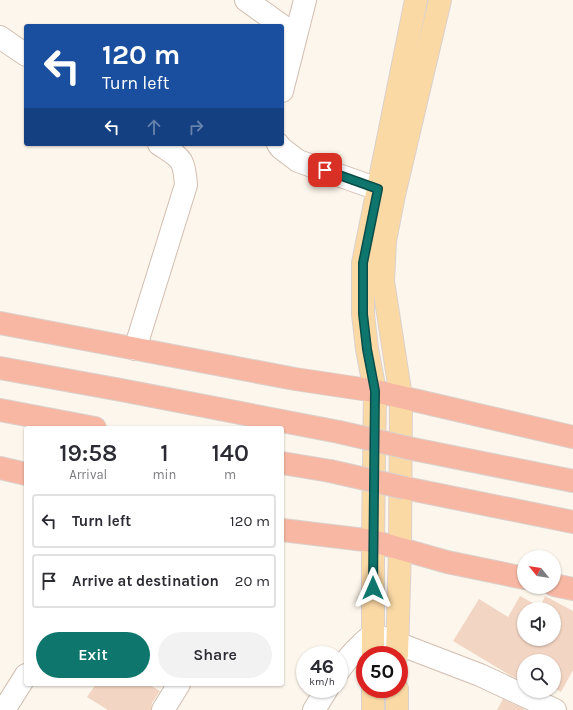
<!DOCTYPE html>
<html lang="en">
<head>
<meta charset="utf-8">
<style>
	body { margin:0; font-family:Karla,sans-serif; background:#f2f2f3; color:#2b2b33; height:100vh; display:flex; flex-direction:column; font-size:15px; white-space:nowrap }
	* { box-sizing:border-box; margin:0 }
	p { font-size:13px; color:#7c7c81 }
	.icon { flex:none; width:22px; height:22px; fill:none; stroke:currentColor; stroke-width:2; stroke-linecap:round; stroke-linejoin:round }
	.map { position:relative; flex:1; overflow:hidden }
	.side { position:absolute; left:24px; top:426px; width:260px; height:260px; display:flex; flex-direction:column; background:#fff; border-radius:4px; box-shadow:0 1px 3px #0004 }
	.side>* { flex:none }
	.guide { position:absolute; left:24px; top:24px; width:260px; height:122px; border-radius:4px; box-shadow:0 1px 3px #0004; background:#1a4fa0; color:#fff; overflow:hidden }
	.needle { width:26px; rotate:300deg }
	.controls { position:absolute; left:517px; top:550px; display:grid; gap:8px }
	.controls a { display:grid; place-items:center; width:44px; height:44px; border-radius:50%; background:#fff; box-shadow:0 1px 3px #0004; font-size:20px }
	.speed { position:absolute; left:296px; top:646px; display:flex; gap:8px; font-size:20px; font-weight:700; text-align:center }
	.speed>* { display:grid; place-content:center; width:52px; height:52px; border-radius:50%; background:#fff; box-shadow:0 1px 3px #0004; line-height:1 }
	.speed small { font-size:10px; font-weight:400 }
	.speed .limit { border:6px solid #d22; background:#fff; color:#111 }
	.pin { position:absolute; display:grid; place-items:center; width:34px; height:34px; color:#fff; margin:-17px; border-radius:8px; box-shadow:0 2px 6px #0006 }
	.me { position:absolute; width:44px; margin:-22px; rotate:0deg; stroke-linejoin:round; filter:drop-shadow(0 0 3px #0008) }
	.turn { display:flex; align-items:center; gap:14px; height:84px; padding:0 12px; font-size:18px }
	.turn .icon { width:52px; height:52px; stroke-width:2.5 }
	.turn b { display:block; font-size:28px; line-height:34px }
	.lanes { display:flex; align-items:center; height:38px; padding:0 12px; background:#0003; justify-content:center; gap:20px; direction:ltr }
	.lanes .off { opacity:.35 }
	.eta { display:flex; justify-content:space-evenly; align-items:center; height:68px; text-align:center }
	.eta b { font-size:24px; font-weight:600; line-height:28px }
	.button { display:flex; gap:8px; margin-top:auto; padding:8px 12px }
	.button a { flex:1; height:46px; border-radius:24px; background:#0f766e; color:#fff; font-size:16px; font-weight:600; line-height:46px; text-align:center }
	.button a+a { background:#f2f2f3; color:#2b2b33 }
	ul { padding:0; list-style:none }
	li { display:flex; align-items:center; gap:12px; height:54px; margin:0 8px 6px; padding:0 4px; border:2px solid #e1e1e2; border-radius:4px }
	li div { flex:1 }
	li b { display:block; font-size:15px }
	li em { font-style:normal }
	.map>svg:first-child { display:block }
	.building { fill:#f3d5c3; fill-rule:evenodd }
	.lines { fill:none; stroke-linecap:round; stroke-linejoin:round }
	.minor-casing { stroke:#d1beb0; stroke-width:24 }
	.major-casing { stroke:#dad1cd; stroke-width:24 }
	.highway-casing { stroke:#dad1cd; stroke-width:24 }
	.minor { stroke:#fff; stroke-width:22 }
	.major { stroke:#fbd9a5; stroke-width:22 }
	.highway { stroke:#f7b7a3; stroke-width:22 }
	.highway-bridge-casing { stroke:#dad1cd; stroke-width:24; stroke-linecap:butt }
	.highway-bridge { stroke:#f7b7a3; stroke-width:22 }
	.route-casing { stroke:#0a4d48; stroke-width:10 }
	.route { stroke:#0f766e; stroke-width:7 }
</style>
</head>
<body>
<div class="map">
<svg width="573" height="710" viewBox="0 0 573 710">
	<rect width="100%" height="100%" fill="#fdf6ec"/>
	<g class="building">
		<path d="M520 596 540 607 545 596 573 611V670L561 692 554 688V661H524V682L508 674 453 641 479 599 508 617ZM524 609H554V639H524Z"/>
		<path d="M96 684H148L160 691 152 703 151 710H108L87 697Z"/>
		<path d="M503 699 524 709V710H497Z"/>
	</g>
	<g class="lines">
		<defs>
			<g id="minor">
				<path d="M246 0 295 35"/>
				<path d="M0 37 26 55"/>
				<path d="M282 91 305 0"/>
				<path d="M278 144 281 148 298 161 378 189"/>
				<path d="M135 349 186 185C184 157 181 159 159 144"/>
				<path d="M339 670C349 656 360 645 373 634L480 675 555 710"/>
				<path d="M4 710 26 675"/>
				<path d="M163 710 179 684"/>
				<path d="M314 710 327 689"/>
			</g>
			<g id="major">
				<path d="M373 655V541L375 391 367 349 363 314V263L416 0"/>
				<path d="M397 655 400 549 401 397 383 281 385 241 394 195 440 0"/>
				<path d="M373 710V689"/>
				<path d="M397 710V689"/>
			</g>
			<g id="highway">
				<path d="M0 323 295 379 375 391 573 437"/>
				<path d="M0 368 121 390 339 432"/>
				<path d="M0 410 95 428"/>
				<path d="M413 449 573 481"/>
				<path d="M282 463 330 471"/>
				<path d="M0 468 26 474"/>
				<path d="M405 488 573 522"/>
				<path d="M282 530 373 541 447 562 524 578"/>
				<path d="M554 585 573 589"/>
			</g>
		</defs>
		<use href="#minor" class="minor-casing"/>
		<use href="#major" class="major-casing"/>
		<use href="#highway" class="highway-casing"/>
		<use href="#minor" class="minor"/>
		<use href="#major" class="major"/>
		<use href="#highway" class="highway"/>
		<defs>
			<g id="highway-bridge">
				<path d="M339 432 413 449"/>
				<path d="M330 471 405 488"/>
			</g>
		</defs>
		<use href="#highway-bridge" class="highway-bridge-casing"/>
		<use href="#highway-bridge" class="highway-bridge"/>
	</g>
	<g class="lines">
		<defs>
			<path id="route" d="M325 170 378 189 363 263V314L367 349 375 391 373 588"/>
		</defs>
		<use href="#route" class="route-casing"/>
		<use href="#route" class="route"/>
	</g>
</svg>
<div class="controls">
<a><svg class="needle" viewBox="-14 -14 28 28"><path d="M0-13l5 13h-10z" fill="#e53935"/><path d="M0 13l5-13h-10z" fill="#7c7c81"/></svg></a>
<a><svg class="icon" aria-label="sound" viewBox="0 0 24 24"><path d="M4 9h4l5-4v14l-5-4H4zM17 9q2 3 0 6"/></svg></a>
<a><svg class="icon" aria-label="search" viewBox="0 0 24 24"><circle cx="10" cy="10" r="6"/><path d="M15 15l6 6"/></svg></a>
</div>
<div class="speed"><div>46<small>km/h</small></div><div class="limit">50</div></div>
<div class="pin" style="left:325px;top:170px;background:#d93025"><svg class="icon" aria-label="arrive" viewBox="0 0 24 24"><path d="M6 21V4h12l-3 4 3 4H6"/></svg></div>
<svg class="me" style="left:373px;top:588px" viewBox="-20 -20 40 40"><path d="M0-17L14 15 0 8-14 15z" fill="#0f766e" stroke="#fff" stroke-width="4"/></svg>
<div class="guide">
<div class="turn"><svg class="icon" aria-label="left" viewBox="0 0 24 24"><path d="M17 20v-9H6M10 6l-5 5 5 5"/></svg><div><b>120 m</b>Turn left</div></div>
<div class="lanes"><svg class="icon" aria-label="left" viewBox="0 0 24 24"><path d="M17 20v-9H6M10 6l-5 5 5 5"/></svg><svg class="icon off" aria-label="ahead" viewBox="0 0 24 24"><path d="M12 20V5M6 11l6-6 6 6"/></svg><svg class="icon off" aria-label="right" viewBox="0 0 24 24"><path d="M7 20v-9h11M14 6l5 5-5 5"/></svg></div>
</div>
<section class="side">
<div class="eta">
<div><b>19:58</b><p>Arrival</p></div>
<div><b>1</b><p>min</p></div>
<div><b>140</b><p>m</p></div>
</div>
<ul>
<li><svg class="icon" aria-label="left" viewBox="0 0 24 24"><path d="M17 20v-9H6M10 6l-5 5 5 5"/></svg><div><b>Turn left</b></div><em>120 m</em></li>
<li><svg class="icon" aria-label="arrive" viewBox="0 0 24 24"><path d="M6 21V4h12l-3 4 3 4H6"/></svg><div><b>Arrive at destination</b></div><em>20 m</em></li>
</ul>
<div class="button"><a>Exit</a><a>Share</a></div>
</section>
</div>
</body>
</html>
